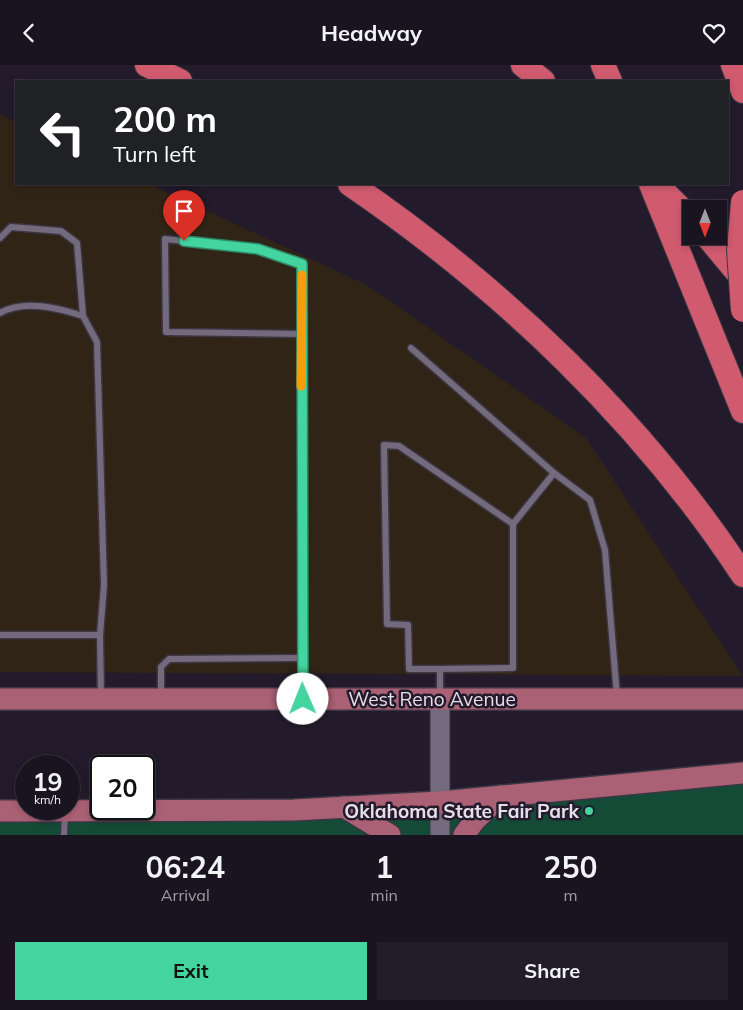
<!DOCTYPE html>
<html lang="en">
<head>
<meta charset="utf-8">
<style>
	body { margin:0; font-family:Mulish,sans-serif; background:#231d2a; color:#f1f3f6; height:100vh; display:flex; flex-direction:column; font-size:19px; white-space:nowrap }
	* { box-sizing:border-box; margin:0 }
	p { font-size:16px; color:#9f9ea5 }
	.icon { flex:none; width:28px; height:28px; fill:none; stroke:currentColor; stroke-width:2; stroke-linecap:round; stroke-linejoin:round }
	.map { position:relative; height:770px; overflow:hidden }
	.details { display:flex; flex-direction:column; background:#1a1421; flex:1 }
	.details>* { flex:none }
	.hud { position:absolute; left:15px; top:15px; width:714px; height:105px; border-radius:0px; box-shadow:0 2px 8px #0003,0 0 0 1px #38333f; background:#202124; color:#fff; overflow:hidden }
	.needle { width:32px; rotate:180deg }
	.buttons { position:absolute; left:682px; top:135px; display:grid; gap:10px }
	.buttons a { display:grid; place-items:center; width:45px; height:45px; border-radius:0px; background:#1a1421; box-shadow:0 2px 8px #0003,0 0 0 1px #38333f; font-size:25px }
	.speed { position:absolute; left:15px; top:690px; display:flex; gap:10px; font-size:25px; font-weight:700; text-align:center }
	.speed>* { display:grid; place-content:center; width:65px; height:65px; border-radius:50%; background:#1a1421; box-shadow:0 2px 8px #0003,0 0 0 1px #38333f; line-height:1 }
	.speed small { font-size:12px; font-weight:400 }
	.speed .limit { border:2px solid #111; border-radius:8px; background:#fff; color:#111 }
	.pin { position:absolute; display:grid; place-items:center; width:42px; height:42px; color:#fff; margin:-51px -21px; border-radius:50% 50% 50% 0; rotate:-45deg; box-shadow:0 0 5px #0007 }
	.pin .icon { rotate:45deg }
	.me { position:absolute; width:55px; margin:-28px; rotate:359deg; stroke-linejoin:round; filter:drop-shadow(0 0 4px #0008) }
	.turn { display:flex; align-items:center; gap:18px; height:105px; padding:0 15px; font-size:22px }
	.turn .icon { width:65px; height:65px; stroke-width:2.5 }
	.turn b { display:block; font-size:35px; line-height:42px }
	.eta { display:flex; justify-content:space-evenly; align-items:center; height:85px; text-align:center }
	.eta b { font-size:30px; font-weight:700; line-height:35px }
	.cta { display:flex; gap:10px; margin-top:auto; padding:10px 15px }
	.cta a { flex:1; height:58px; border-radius:0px; background:#44d49f; color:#111; font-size:20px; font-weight:700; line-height:58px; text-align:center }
	.cta a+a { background:#231d2a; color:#f1f3f6 }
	header { display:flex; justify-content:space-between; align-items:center; height:65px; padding:0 15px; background:#1a1421; font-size:22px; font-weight:700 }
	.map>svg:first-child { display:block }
	.industrial { fill:#302416 }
	.green { fill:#134b36 }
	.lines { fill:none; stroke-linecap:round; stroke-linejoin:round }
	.lane-casing { stroke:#3c3643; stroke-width:9 }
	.secondary-casing { stroke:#3c3643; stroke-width:21 }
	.primary-casing { stroke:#3c3643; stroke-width:24 }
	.highway-casing { stroke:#3c3643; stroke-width:26 }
	.lane { stroke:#736a7e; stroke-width:6 }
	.secondary { stroke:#736a7e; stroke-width:19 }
	.primary { stroke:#ab6175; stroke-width:21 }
	.highway { stroke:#d05b6f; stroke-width:24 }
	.highway-bridge-casing { stroke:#3c3643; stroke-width:26; stroke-linecap:butt }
	.highway-bridge { stroke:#d05b6f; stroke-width:24 }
	.route-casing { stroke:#2c8a67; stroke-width:12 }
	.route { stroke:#44d49f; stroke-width:9 }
	.slow { stroke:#f59e0b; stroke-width:9 }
	.poi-dot { fill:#44d49f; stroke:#231b2c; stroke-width:2 }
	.labels { text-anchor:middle; stroke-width:5; stroke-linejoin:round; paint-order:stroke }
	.street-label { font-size:19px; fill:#e4dfeb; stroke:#231b2c }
	.poi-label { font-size:19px; font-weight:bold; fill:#e4dfeb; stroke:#231b2c; text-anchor:end }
</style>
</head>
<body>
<header><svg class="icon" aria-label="back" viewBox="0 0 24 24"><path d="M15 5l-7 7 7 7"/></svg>Headway<svg class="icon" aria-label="heart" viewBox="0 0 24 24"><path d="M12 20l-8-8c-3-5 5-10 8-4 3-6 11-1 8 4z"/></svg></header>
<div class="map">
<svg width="743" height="770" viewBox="0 0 743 770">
	<rect width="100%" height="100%" fill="#231b2c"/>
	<path class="industrial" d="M0 49 16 57V119H149L367 220 586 373 743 611 0 607Z"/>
	<path class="green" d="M743 716V770H0V754Z"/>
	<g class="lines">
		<defs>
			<g id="lane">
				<path d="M0 173 11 162 61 166 77 178 83 251"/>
				<path d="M0 248C24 234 58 243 83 251L97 277 104 520 100 570"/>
				<path d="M301 269 166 267 165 174 258 184 302 199 303 631"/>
				<path d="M411 283 554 408 513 459"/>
				<path d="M554 408 590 435 605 485 617 631"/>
				<path d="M0 570H100L101 631"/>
				<path d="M161 631V602L169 594 303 593"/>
				<path d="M440 632V604H409L408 560 387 559 384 380 399 381 513 459V603L440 604"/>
				<path d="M64 770 65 749"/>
			</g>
			<path id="secondary" d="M440 770V634"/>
			<g id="primary">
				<path d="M0 634H743"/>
				<path d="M344 742 390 770"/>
				<path d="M0 746 294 745 440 737 743 708"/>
				<path d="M464 770 475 755 501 731"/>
			</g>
			<g id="highway">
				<path d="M147 0 180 16"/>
				<path d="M523 0 543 16"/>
				<path d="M603 0 610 16"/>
				<path d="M733 0 743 26"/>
				<path d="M350 119C502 223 641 355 743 510"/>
				<path d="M651 119 743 346"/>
				<path d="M656 119 691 154"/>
				<path d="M707 171 743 214"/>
			</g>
		</defs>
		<use href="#lane" class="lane-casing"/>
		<use href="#secondary" class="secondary-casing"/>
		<use href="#primary" class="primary-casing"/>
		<use href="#highway" class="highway-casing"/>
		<use href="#lane" class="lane"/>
		<use href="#secondary" class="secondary"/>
		<use href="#primary" class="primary"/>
		<use href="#highway" class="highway"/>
		<defs>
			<path id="highway-bridge" d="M743 137 739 185 743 245"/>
		</defs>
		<use href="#highway-bridge" class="highway-bridge-casing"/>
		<use href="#highway-bridge" class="highway-bridge"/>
	</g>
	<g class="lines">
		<defs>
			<path id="route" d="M184 176 258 184 302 199 303 634"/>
		</defs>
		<use href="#route" class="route-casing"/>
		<use href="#route" class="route"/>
		<path class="slow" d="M301 321 302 210"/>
	</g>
	<circle class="poi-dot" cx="589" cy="746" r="5"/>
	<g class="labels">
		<g class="street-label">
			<text x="432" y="641">West Reno Avenue</text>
		</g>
		<g class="poi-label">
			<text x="579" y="753">Oklahoma State Fair Park</text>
		</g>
	</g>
</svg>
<div class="buttons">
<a><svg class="needle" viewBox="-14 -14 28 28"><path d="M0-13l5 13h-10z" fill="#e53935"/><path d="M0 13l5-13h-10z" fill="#9f9ea5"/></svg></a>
</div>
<div class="speed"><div>19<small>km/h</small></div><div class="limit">20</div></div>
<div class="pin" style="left:184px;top:176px;background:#d93025"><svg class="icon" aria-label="arrive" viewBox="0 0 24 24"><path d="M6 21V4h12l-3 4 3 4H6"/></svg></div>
<svg class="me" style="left:303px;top:634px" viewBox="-20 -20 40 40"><circle r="19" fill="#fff"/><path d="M0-13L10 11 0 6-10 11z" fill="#44d49f"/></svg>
<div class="hud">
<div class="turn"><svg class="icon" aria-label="left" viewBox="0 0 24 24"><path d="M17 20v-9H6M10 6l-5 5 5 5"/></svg><div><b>200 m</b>Turn left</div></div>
</div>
</div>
<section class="details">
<div class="eta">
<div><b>06:24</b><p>Arrival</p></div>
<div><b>1</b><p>min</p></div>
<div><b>250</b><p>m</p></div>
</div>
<div class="cta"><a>Exit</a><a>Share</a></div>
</section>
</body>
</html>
